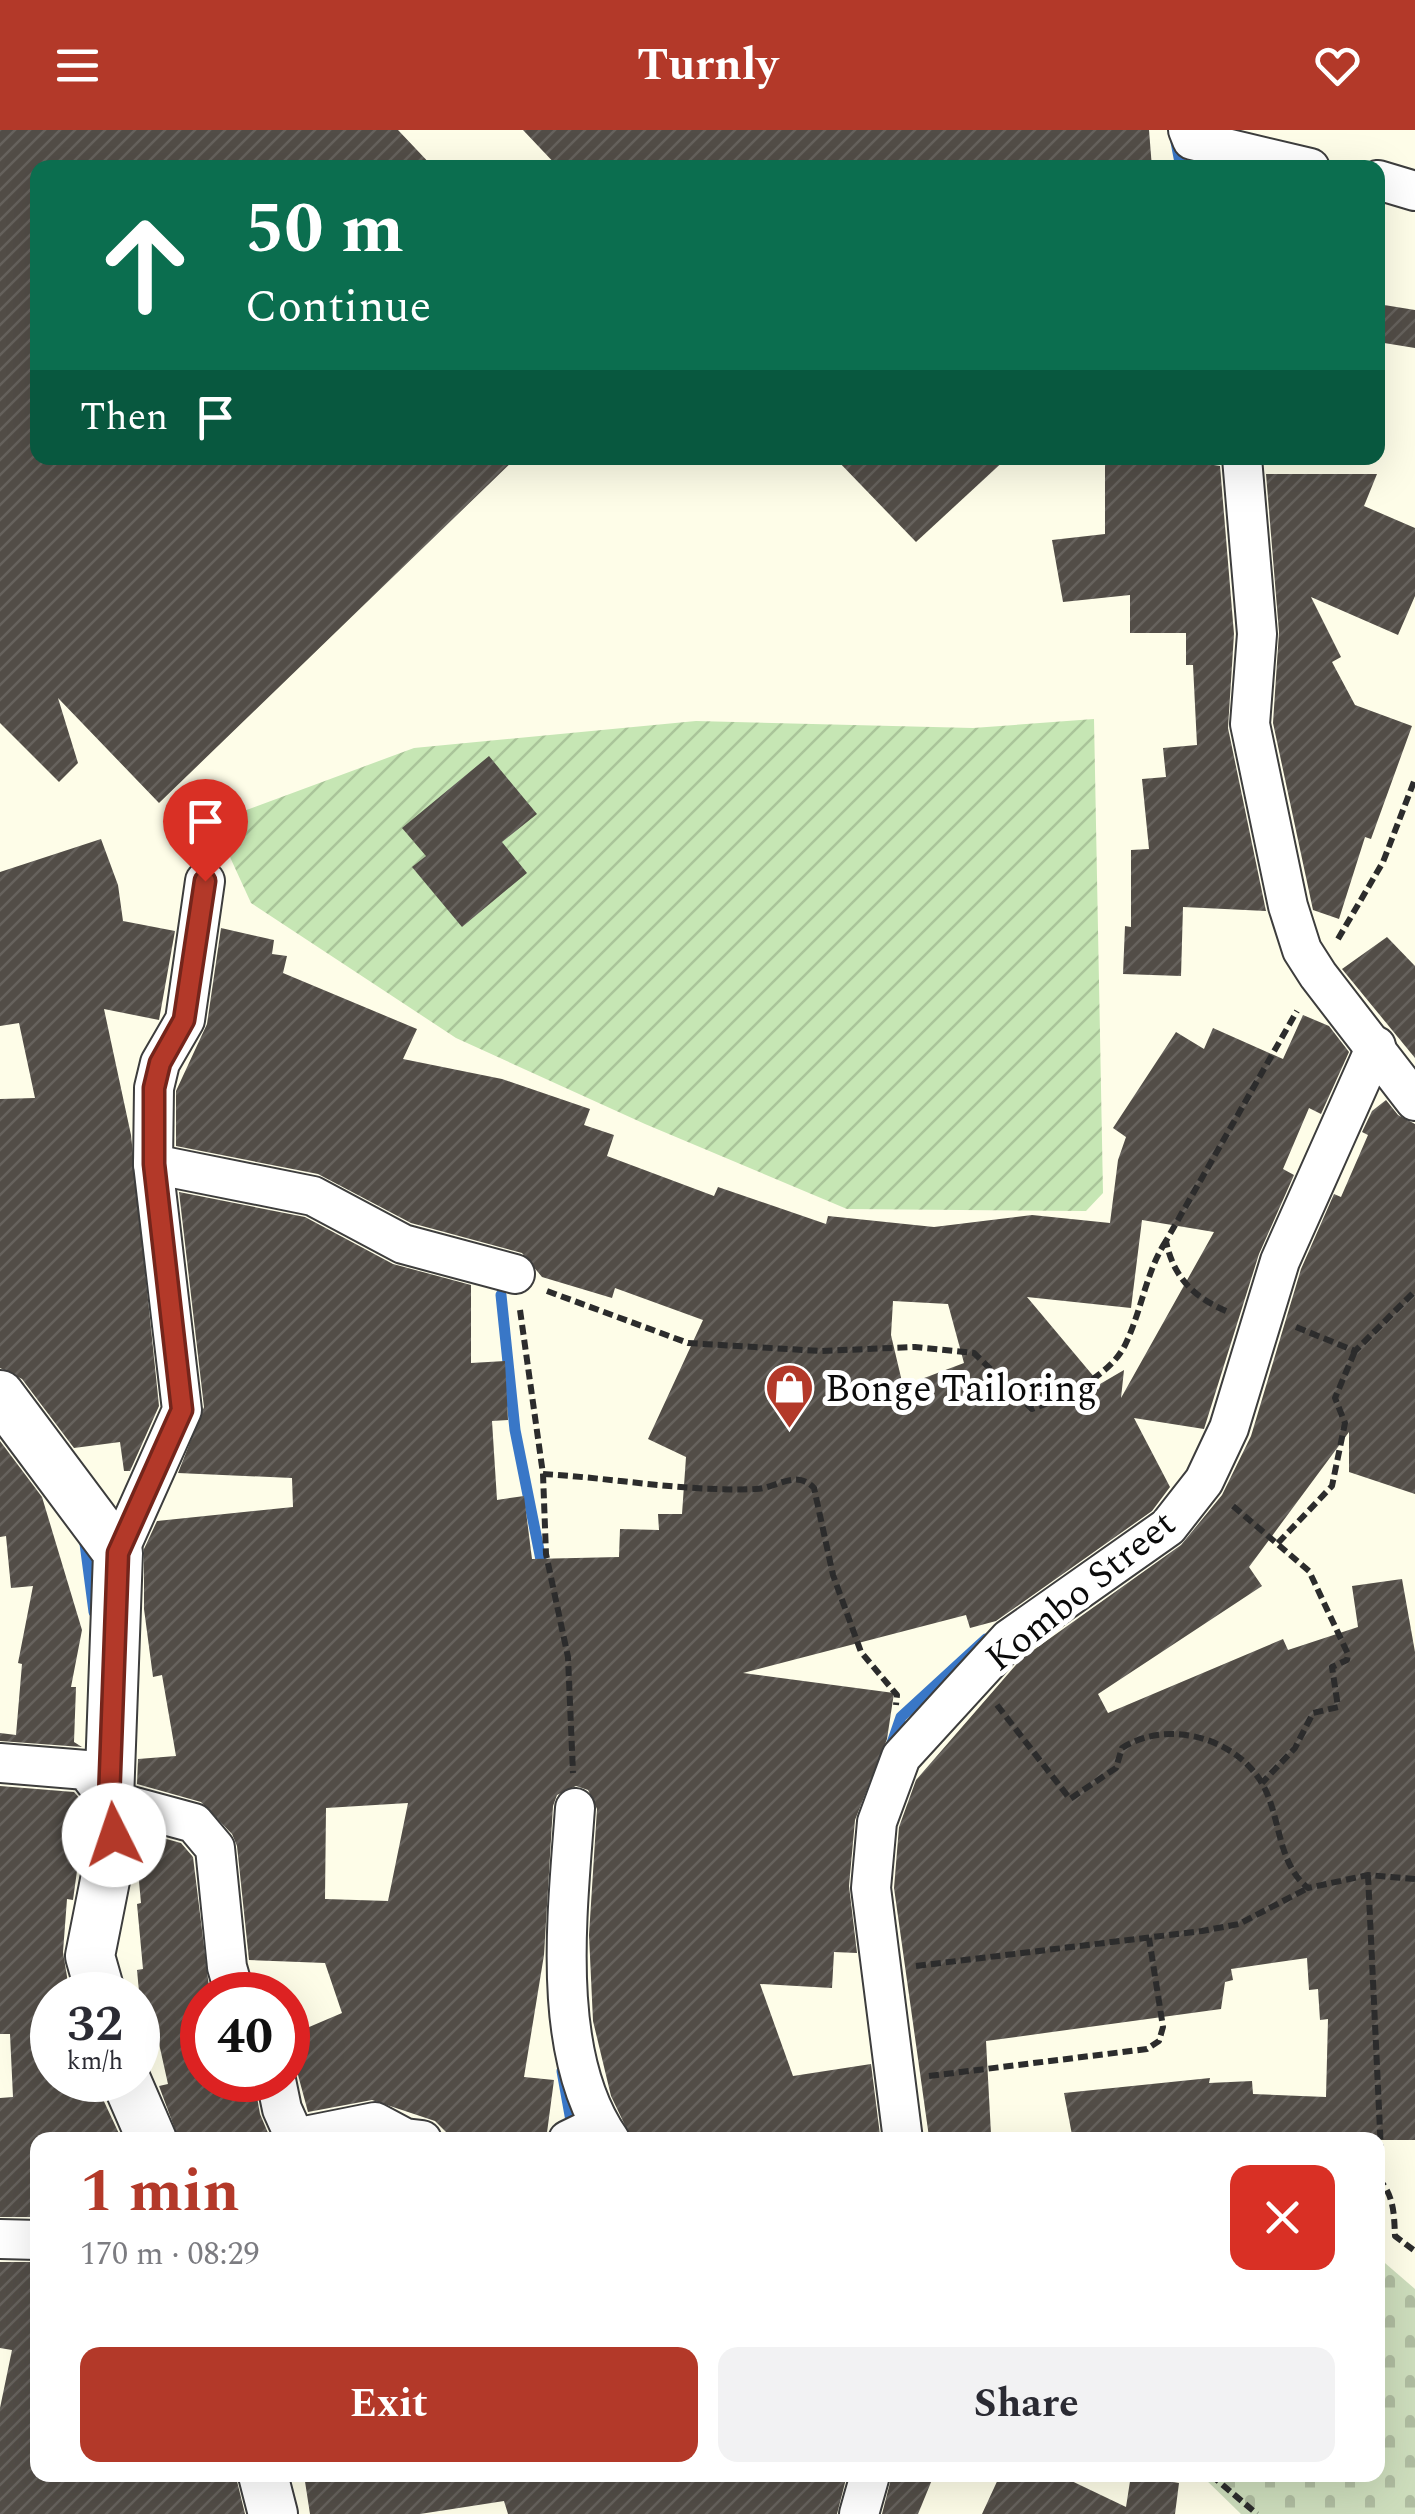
<!DOCTYPE html>
<html lang="en">
<head>
<meta charset="utf-8">
<style>
	body { margin:0; font-family:Spectral,serif; background:#f2f2f3; color:#2b2b33; height:100vh; display:flex; flex-direction:column; font-size:38px; white-space:nowrap }
	* { box-sizing:border-box; margin:0 }
	p { font-size:32px; color:#7c7c81 }
	.icon { flex:none; width:55px; height:55px; fill:none; stroke:currentColor; stroke-width:2; stroke-linecap:round; stroke-linejoin:round }
	.map { position:relative; flex:1; overflow:hidden }
	.sheet { position:absolute; left:30px; top:2002px; width:1355px; height:350px; display:flex; flex-direction:column; background:#fff; border-radius:20px; box-shadow:0 10px 40px #0002 }
	.sheet>* { flex:none }
	.top-card { position:absolute; left:30px; top:30px; width:1355px; height:305px; border-radius:20px; box-shadow:0 10px 40px #0002; background:#0b6e4f; color:#fff; overflow:hidden }
	.speed { position:absolute; left:30px; top:1842px; display:flex; gap:20px; font-size:50px; font-weight:700; text-align:center }
	.speed>* { display:grid; place-content:center; width:130px; height:130px; border-radius:50%; background:#fff; box-shadow:0 10px 40px #0002; line-height:1 }
	.speed small { font-size:25px; font-weight:400 }
	.speed .limit { border:15px solid #d22; background:#fff; color:#111 }
	.pin { position:absolute; display:grid; place-items:center; width:85px; height:85px; color:#fff; margin:-102px -42px; border-radius:50% 50% 50% 0; rotate:-45deg; box-shadow:0 0 10px #0007 }
	.pin .icon { rotate:45deg }
	.me { position:absolute; width:110px; margin:-55px; rotate:356deg; stroke-linejoin:round; filter:drop-shadow(0 0 8px #0008) }
	.turn { display:flex; align-items:center; gap:35px; height:210px; padding:0 50px; font-size:45px }
	.turn .icon { width:130px; height:130px; stroke-width:2.5 }
	.turn b { display:block; font-size:70px; line-height:85px }
	.then { display:flex; align-items:center; height:95px; padding:0 50px; background:#0003; gap:20px; font-size:38px }
	.round { display:grid; place-items:center; flex:none; width:105px; height:105px; border-radius:20px; background:#f2f2f3 }
	.overview { display:flex; align-items:center; justify-content:space-between; height:170px; padding:0 50px }
	h1 { font-size:60px; font-weight:700; line-height:75px; color:#b33929 }
	.action { display:flex; gap:20px; margin-top:auto; padding:20px 50px }
	.action a { flex:1; height:115px; border-radius:20px; background:#b33929; color:#fff; font-size:40px; font-weight:700; line-height:115px; text-align:center }
	.action a+a { background:#f2f2f3; color:#2b2b33 }
	header { display:flex; justify-content:space-between; align-items:center; height:130px; padding:0 50px; background:#b33929; color:#fff; font-size:45px; font-weight:700 }
	.map>svg:first-child { display:block }
	.cemetery { fill:url(#cemetery-stones) }
	.garden { fill:url(#garden-furrows) }
	.lines { fill:none; stroke-linecap:round; stroke-linejoin:round }
	.stream { stroke:#3977c7; stroke-width:11 }
	.building { fill:url(#building-hatch); fill-rule:evenodd }
	.minor-casing { stroke:#3d3d3d; stroke-width:42 }
	.tertiary-casing { stroke:#3d3d3d; stroke-width:52 }
	.path { stroke:#2c2c2c; stroke-width:6; stroke-dasharray:10 5; stroke-linecap:butt }
	.minor { stroke:#fff; stroke-width:38 }
	.tertiary { stroke:#fff; stroke-width:48 }
	.route-casing { stroke:#74251b; stroke-width:25 }
	.route { stroke:#b33929; stroke-width:18 }
	.labels { text-anchor:middle; stroke-width:10; stroke-linejoin:round; paint-order:stroke }
	.poi-label { font-size:38px; fill:#0a0a0a; stroke:#fff; text-anchor:start }
	.street-label { font-size:38px; fill:#0a0a0a; stroke:#fff }
</style>
</head>
<body>
<header><svg class="icon" aria-label="menu" viewBox="0 0 24 24"><path d="M4 6h16M4 12h16M4 18h16"/></svg>Turnly<svg class="icon" aria-label="heart" viewBox="0 0 24 24"><path d="M12 20l-8-8c-3-5 5-10 8-4 3-6 11-1 8 4z"/></svg></header>
<div class="map">
<svg width="1415" height="2384" viewBox="0 0 1415 2384">
	<defs>
		<pattern id="cemetery-stones" width="16" height="16" patternUnits="userSpaceOnUse" patternTransform="scale(2.5)"><rect width="16" height="16" fill="#cdddbc"/><path d="M2 7V4a2 2 0 0 1 4 0v3zM10 15v-3a2 2 0 0 1 4 0v3z" fill="#afbca0"/></pattern>
		<pattern id="garden-furrows" width="10" height="10" patternUnits="userSpaceOnUse" patternTransform="scale(2.5)"><rect width="10" height="10" fill="#c6e6b4"/><path d="M-1 1l2-2M0 10L10 0M9 11l2-2" fill="none" stroke="#a9c499"/></pattern>
		<pattern id="building-hatch" width="6" height="6" patternUnits="userSpaceOnUse" patternTransform="scale(2.5)"><rect width="6" height="6" fill="#524d47"/><path d="M-1 1l2-2M0 6l6-6M5 7l2-2" fill="none" stroke="#66625d"/></pattern>
	</defs>
	<rect width="100%" height="100%" fill="#fefde8"/>
	<path class="cemetery" d="M1378 2127 1415 2159V2384H1241L1201 2345H1378Z"/>
	<path class="garden" d="M1094 589 1103 1063 1086 1081 847 1079 645 994 456 908 251 773 214 692 414 618 696 591 973 598Z"/>
	<g class="lines">
		<g class="stream">
			<path d="M1176 12 1181 38"/>
			<path d="M501 1165 515 1300 543 1440"/>
			<path d="M84 1406 94 1482"/>
			<path d="M891 1616 901 1587 986 1509"/>
			<path d="M562 1941 573 2002"/>
		</g>
	</g>
	<g class="building">
		<path d="M0 0H398L434 38H38V328H516L159 673 58 568 78 633 59 652 0 593Z"/>
		<path d="M523 0H1149L1152 38H559Z"/>
		<path d="M1378 174 1415 180V218L1378 212Z"/>
		<path d="M835 328H1007L916 412Z"/>
		<path d="M1170 328 1220 336 1234 504 1228 598 1266 781 1183 777 1181 846 1123 844 1125 796 1131 797V720L1149 719 1142 649 1166 647 1163 618 1197 615 1193 535H1186V503H1130V465L1063 472 1052 410 1105 404V332H1169Z"/>
		<path d="M1266 344H1377L1364 376 1415 398V466L1398 505 1311 467 1341 527 1332 532 1355 575 1412 596 1371 709 1365 707 1339 789 1313 780 1273 593 1279 502Z"/>
		<path d="M489 626 537 684 502 712 527 743 462 797 412 737 426 726 402 698Z"/>
		<path d="M101 709 118 755 123 791 175 801 159 890 104 879 131 1005 159 1276 130 1341H124L120 1312 74 1318 22 1249 0 1238V969L35 968 19 893 0 896V742Z"/>
		<path d="M221 798 274 810 272 824 287 826 283 843 417 899 403 929 502 949 590 979 584 995 614 1005 607 1026 714 1066 718 1057 826 1094 828 1086 934 1097 1032 1085 1110 1093 1118 1030 1126 1007 1113 998 1176 902 1204 919 1213 898 1283 929 1303 885 1329 896 1349 922 1321 984 1309 978 1283 1039 1294 1045 1259 1124 1204 1299 1134 1288 1170 1357 1152 1381 996 1491 970 1498 966 1485 743 1543 894 1563 887 1609 855 1690 849 1756 857 1823 834 1822 832 1858 760 1854 793 1946 871 1934 880 2005 849 2010H632L611 1966 593 1891 589 1805 597 1679 588 1660 576 1656 557 1665 553 1676 544 1825 524 1947 554 1950 546 2010 452 2008 435 1991 372 1970 308 1982 298 1945 288 1931V1906L342 1883 325 1833 249 1830 237 1716 232 1704 201 1672 137 1654 138 1629 176 1626 162 1545 153 1547 144 1479V1419L157 1391 293 1377 292 1348 178 1343 204 1277 179 1062 305 1087 393 1134 471 1155V1233L505 1231 508 1290 492 1291 497 1370 524 1366 532 1429 619 1427 620 1399 659 1400 658 1384H682L686 1327 648 1309 703 1190 615 1158 612 1168 542 1147 522 1123 411 1093 318 1044 176 1016V961L207 894ZM1142 1090 1214 1102 1121 1268 1124 1240 1100 1254 1027 1167 1131 1178ZM893 1171 948 1174 964 1233 903 1256 891 1205ZM408 1673 388 1771 325 1769 326 1678Z"/>
		<path d="M1387 807 1415 836V928L1342 839Z"/>
		<path d="M1386 970 1398 985 1415 994V1364L1349 1342V1302L1249 1437 1262 1456 1098 1564 1108 1583 1283 1509 1288 1520 1358 1497 1352 1456 1402 1449 1415 1522V2010H1073L1064 1963 1210 1948 1209 1953 1252 1951 1253 1964 1326 1967 1328 1889 1320 1890 1318 1859 1309 1860 1307 1828 1231 1839 1233 1850 1225 1852 1221 1879 986 1911 991 2004 929 2007 894 1758 899 1697 916 1650 1021 1529 1181 1415 1222 1365 1251 1306 1301 1139 1334 1064 1341 1067 1368 1005 1362 1002 1372 981Z"/>
		<path d="M0 1311 42 1367 82 1500 71 1557H76L74 1612 82 1617 0 1611V1603L16 1605 22 1534 18 1533 33 1456 11 1458 6 1406 0 1407Z"/>
		<path d="M0 1656 74 1662 82 1671 84 1690 73 1770 67 1769 63 1822 70 1865H52V1950H94L122 2010H38V2087H0V1968L13 1967 10 1904H0Z"/>
		<path d="M141 1702 181 1713 193 1727 210 1865H202V1950H254L260 1984 271 2010H179L159 1956 168 1954 152 1882 141 1883 137 1840 143 1839 137 1774 141 1773 137 1730Z"/>
		<path d="M0 2132H38V2345L236 2347 245 2384H0V2278L12 2220 0 2218Z"/>
		<path d="M304 2345H847L837 2384H508L504 2371 420 2384H310Z"/>
		<path d="M892 2345H934L918 2384H882Z"/>
		<path d="M1000 2345H1059L1126 2377 1131 2345 1179 2353 1175 2384H982Z"/>
	</g>
	<g class="lines">
		<defs>
			<g id="minor">
				<path d="M1188 0 1192 10 1310 38"/>
				<path d="M1378 50 1415 61"/>
				<path d="M1242 328 1257 504 1250 594 1288 776 1302 820 1318 845 1415 971"/>
				<path d="M153 1034 313 1066 403 1114 515 1144"/>
				<path d="M118 1423 182 1280 153 1034 154 958 160 933 185 890 205 751"/>
				<path d="M0 1633 86 1640 109 1670 194 1693 215 1718 227 1837 235 1865"/>
				<path d="M575 1678C568 1779 549 1923 610 2010"/>
				<path d="M276 1950 282 1979 295 2008 375 1992 405 2008 422 2010"/>
				<path d="M568 2010 599 1995"/>
				<path d="M903 2010 871 1758 877 1692 901 1627 1009 1509 1168 1397 1204 1351 1229 1298 1280 1131 1376 916"/>
				<path d="M0 2109 38 2110"/>
				<path d="M859 2384 870 2345"/>
			</g>
			<g id="tertiary">
				<path d="M0 1265 118 1423 109 1670 114 1705 90 1826 101 1865"/>
				<path d="M126 1950 152 2010"/>
				<path d="M263 2345 273 2384"/>
			</g>
		</defs>
		<use href="#minor" class="minor-casing"/>
		<use href="#tertiary" class="tertiary-casing"/>
		<g class="path">
			<path d="M1338 809 1383 732 1415 649"/>
			<path d="M547 1161 688 1213 820 1221 915 1217 974 1223 1032 1279C1063 1268 1112 1245 1126 1213 1142 1179 1146 1142 1166 1111"/>
			<path d="M520 1180 543 1344 546 1424 568 1527 573 1643"/>
			<path d="M1226 1181C1193 1167 1173 1146 1166 1111L1297 881"/>
			<path d="M1296 1197 1355 1221 1415 1161"/>
			<path d="M543 1344C614 1348 685 1362 756 1359 777 1358 796 1339 814 1358L833 1445 861 1522 897 1565 896 1575"/>
			<path d="M1233 1376 1309 1441 1348 1524 1347 1530 1332 1537 1338 1577 1313 1583 1295 1618 1262 1653"/>
			<path d="M1278 1413 1332 1356 1345 1293 1335 1268 1355 1221"/>
			<path d="M997 1575 1070 1669 1116 1638 1122 1618C1167 1589 1236 1607 1263 1655 1281 1688 1277 1733 1308 1758L1368 1745 1415 1749"/>
			<path d="M1368 1745 1381 2022 1378 2032"/>
			<path d="M916 1836 1202 1801 1239 1794 1308 1758"/>
			<path d="M929 1946 1147 1919 1159 1911 1163 1897 1149 1808"/>
			<path d="M1378 2048C1394 2065 1394 2083 1395 2106L1415 2121"/>
			<path d="M1211 2345 1257 2384"/>
		</g>
		<use href="#minor" class="minor"/>
		<use href="#tertiary" class="tertiary"/>
	</g>
	<g class="lines">
		<defs>
			<path id="route" d="M114 1705 109 1670 118 1423 182 1280 154 1034V958L160 933 184 890 205 751"/>
		</defs>
		<use href="#route" class="route-casing"/>
		<use href="#route" class="route"/>
	</g>
	<defs>
		<symbol id="shop-pin" viewBox="-11 -11 22 30"><path d="M0 17L-7.5 6A9.5 9.5 0 1 1 7.5 6Z" fill="#b33929" stroke="#fff"/><path d="M-5-2.5h2.3a2.7 3.5 0 0 1 5.4 0H5L5.5 6h-11ZM-1.5-2.5h3a1.5 2.3 0 0 0-3 0Z" fill="#fff"/></symbol>
	</defs>
	<g fill-rule="evenodd">
		<use href="#shop-pin" x="762" y="1230" width="55" height="75"/>
	</g>
	<g class="labels">
		<g class="poi-label">
			<text x="825" y="1271">Bonge Tailoring</text>
		</g>
		<g class="street-label">
			<text transform="translate(1080 1460) rotate(-39)" y="13">Kombo Street</text>
		</g>
	</g>
</svg>
<div class="speed"><div>32<small>km/h</small></div><div class="limit">40</div></div>
<div class="pin" style="left:205px;top:751px;background:#d93025"><svg class="icon" aria-label="arrive" viewBox="0 0 24 24"><path d="M6 21V4h12l-3 4 3 4H6"/></svg></div>
<svg class="me" style="left:114px;top:1705px" viewBox="-20 -20 40 40"><circle r="19" fill="#fff"/><path d="M0-13L10 11 0 6-10 11z" fill="#b33929"/></svg>
<div class="top-card">
<div class="turn"><svg class="icon" aria-label="ahead" viewBox="0 0 24 24"><path d="M12 20V5M6 11l6-6 6 6"/></svg><div><b>50 m</b>Continue</div></div>
<div class="then">Then<svg class="icon" aria-label="arrive" viewBox="0 0 24 24"><path d="M6 21V4h12l-3 4 3 4H6"/></svg></div>
</div>
<section class="sheet">
<div class="overview"><div><h1>1 min</h1><p>170 m · 08:29</p></div><a class="round" style="background:#d93025;color:#fff"><svg class="icon" aria-label="close" viewBox="0 0 24 24"><path d="M6 6l12 12M18 6L6 18"/></svg></a></div>
<div class="action"><a>Exit</a><a>Share</a></div>
</section>
</div>
</body>
</html>
